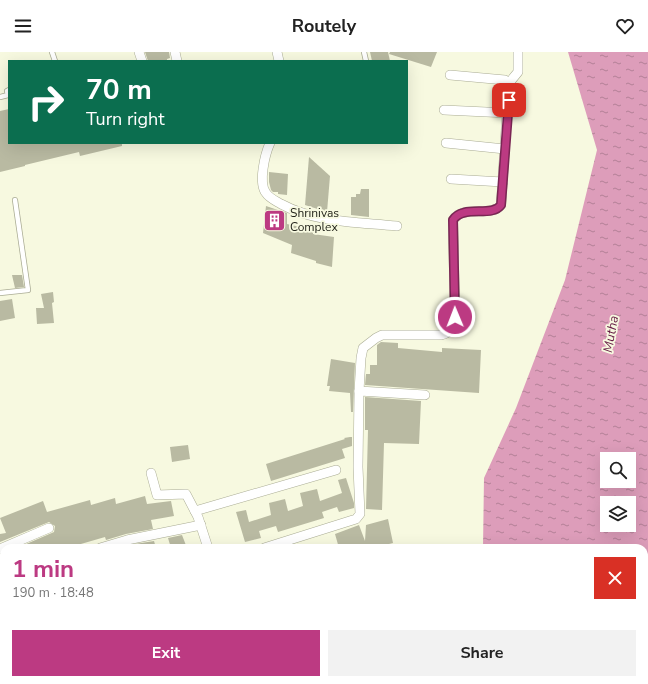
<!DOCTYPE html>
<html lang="en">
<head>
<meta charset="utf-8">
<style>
	body { margin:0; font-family:"Nunito Sans",sans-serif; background:#f2f2f2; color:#222; height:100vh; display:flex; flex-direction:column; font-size:15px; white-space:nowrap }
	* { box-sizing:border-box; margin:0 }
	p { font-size:13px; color:#767676 }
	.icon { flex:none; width:22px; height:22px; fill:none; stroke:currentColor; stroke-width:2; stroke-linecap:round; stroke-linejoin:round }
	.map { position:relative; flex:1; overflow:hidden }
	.details { position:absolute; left:0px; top:492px; width:648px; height:140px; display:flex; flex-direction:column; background:#fff; border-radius:12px 12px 0 0; box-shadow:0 4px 16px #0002 }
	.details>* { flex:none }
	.hud { position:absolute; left:8px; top:8px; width:400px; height:84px; border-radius:0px; box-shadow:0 4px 16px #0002; background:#0b6e4f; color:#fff; overflow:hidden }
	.fabs { position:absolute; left:600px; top:400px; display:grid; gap:8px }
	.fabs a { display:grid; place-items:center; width:36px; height:36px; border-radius:0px; background:#fff; box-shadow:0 4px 16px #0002; font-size:20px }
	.pin { position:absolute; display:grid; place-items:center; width:34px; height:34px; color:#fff; margin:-17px; border-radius:8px; box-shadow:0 2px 6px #0006 }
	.me { position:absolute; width:44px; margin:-22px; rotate:359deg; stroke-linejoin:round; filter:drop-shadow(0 0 3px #0008) }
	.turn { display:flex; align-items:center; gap:14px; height:84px; padding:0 12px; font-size:18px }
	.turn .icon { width:52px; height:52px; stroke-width:2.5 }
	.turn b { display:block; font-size:28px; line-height:34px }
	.round { display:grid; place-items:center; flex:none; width:42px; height:42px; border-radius:0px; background:#f2f2f2 }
	.overview { display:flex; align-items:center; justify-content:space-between; height:68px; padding:0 12px }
	h1 { font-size:24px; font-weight:700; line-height:30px; color:#bc3a82 }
	.action { display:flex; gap:8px; margin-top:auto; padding:8px 12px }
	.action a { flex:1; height:46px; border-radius:0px; background:#bc3a82; color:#fff; font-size:16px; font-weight:700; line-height:46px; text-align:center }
	.action a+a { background:#f2f2f2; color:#222 }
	header { display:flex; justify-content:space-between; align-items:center; height:52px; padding:0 12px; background:#fff; font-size:18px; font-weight:700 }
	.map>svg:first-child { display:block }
	.water { fill:url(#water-ripples); fill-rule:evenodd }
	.building { fill:#b9baa2 }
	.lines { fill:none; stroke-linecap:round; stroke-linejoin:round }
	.service-casing { stroke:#aaac94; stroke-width:6 }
	.minor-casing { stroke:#aaac94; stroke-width:10 }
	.tertiary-casing { stroke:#aaac94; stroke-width:14 }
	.service { stroke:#fff; stroke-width:4.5 }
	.minor { stroke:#fff; stroke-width:9 }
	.tertiary { stroke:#fff; stroke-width:12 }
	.route-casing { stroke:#7a2654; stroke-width:10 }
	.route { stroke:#bc3a82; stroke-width:7 }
	.labels { text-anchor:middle; stroke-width:3.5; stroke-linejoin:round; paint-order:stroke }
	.poi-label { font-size:12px; fill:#1f2017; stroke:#f7f9e0; text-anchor:start }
	.water-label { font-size:13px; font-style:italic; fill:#631842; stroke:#f7f9e0 }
</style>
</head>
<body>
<header><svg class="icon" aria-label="menu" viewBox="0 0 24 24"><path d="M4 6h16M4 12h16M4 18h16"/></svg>Routely<svg class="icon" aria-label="heart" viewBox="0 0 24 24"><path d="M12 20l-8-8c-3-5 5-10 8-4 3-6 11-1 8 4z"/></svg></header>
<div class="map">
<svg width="648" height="632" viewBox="0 0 648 632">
	<defs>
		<pattern id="water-ripples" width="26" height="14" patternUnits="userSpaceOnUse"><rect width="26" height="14" fill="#dd9dba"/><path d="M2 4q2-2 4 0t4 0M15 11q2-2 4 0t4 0" fill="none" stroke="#b38096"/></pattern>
	</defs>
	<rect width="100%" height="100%" fill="#f7f9e0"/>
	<path class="water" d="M568 0H648V632H544L542 628H644V496H483L484 426 516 356 565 228 597 98ZM607 407H629V429H607ZM607 451H629V473H607Z"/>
	<g class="building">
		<path d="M145 0H169L170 6 167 7V9H148Z"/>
		<path d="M370 0H388L390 9H372Z"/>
		<path d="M390 0H437L431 15 389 2Z"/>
		<path d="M9 57V91H122V94L80 104 79 100 25 113V114L0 120V59Z"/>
		<path d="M309 105 330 124 327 160 305 153Z"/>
		<path d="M269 120 288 122 287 143 278 142V140H273L271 138 269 130Z"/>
		<path d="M361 137H369V165L351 163V145H356V142H360Z"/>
		<path d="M266 154 287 161V172L313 178V182L334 185 332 215 316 211V209L291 201 292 193 263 181Z"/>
		<path d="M12 223H22L24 235 15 236Z"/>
		<path d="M53 240 54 250 52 251 54 271 37 272 36 256H44L41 242Z"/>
		<path d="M12 247 15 266 0 269V249Z"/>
		<path d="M381 290 398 291V296L442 300V296L481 298 479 341 365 333 366 322H370V313H377V293Z"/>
		<path d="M331 307 355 311 353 360H351L350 341 329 339 330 334H327Z"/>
		<path d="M365 345 421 349 419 392 384 391 382 458 366 457 368 378H365Z"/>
		<path d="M350 385H352V394L342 397 345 406 271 429 266 412 345 387 344 386Z"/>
		<path d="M188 393 190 407 172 410 170 395Z"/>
		<path d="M346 426 354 451V456L339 460 337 455 322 460 324 466 278 480 276 474 259 479 261 486 245 490 236 460 246 458 249 470 271 463 269 451 285 447 288 459 303 454 300 441 317 437 320 449 342 441 338 428Z"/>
		<path d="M145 444 147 452 171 449 174 464 151 468 153 477 126 482 106 488 105 485 67 496H25L24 493 54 480 55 474 49 470 0 490V482L6 481 0 466 43 449 47 460 90 448 91 453 115 446 116 452Z"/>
		<path d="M388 467 393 491 373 496H339L335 482 359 473 365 489 366 473Z"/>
		<path d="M182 483 187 496H171L168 486Z"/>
		<path d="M154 489 156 496H136L135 492Z"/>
	</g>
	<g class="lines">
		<defs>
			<g id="service">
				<path d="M52 0 55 9"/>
				<path d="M364 0 366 9"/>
				<path d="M0 45 8 43 7 39 9 38"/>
				<path d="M0 241 28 238 15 148"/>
				<path d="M250 628 251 632"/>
				<path d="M372 628 373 632"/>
				<path d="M344 632 365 628"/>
			</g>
			<g id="minor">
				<path d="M139 0 142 9"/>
				<path d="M175 0 177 9"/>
				<path d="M277 0 279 9"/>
				<path d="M509 31 518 20V0"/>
				<path d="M444 58 508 61"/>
				<path d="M270 91C265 102 258 131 266 141 269 146 276 149 281 152 316 171 359 170 397 174"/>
				<path d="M446 91 505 97"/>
				<path d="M451 127 503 130"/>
				<path d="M359 339 425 343"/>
				<path d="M151 421 157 443 186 442 198 465 208 496"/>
				<path d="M195 459 336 418"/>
				<path d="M100 496 127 488 201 473"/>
				<path d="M264 496 356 467 360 462 358 415 359 339 361 306 363 296 376 286 382 283H441C452 281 452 274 455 265L453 168C463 152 491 166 501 153L509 31 505 28 450 23"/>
				<path d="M0 497 49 476"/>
				<path d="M0 529 4 527"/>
				<path d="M0 586 4 584"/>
				<path d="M0 621 4 620"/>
				<path d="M97 628 98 632"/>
				<path d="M158 632 170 628"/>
				<path d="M237 632H238"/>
			</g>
			<g id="tertiary">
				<path d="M644 613 648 611"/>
				<path d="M601 632 610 628"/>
			</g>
		</defs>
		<use href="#service" class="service-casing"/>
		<use href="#minor" class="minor-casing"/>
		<use href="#tertiary" class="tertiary-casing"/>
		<use href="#service" class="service"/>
		<use href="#minor" class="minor"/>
		<use href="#tertiary" class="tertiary"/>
	</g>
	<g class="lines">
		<defs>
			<path id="route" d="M455 265 453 168C463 152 492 166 501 153L509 48"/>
		</defs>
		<use href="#route" class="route-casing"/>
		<use href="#route" class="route"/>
	</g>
	<defs>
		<symbol id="building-square" viewBox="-11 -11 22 22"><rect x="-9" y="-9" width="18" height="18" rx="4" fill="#bc3a82" stroke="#f7f9e0"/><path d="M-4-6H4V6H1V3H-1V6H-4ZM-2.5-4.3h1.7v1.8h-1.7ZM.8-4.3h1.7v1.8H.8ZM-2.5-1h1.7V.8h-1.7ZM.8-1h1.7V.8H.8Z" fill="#fff"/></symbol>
	</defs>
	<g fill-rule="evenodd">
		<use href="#building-square" x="262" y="156" width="25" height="25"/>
	</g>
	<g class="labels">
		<g class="poi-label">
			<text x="290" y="165">Shrinivas<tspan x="290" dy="14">Complex</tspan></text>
		</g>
		<g class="water-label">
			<text transform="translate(610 282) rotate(-80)" y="5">Mutha</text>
		</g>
	</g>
</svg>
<div class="fabs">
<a><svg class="icon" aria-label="search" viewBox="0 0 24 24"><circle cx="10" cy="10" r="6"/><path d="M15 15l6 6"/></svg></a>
<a><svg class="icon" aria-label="layers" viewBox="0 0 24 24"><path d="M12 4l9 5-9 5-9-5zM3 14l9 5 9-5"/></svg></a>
</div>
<div class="pin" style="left:509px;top:48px;background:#d93025"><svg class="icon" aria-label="arrive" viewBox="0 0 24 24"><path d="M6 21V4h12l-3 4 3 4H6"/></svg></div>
<svg class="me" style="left:455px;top:265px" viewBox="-20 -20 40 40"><circle r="17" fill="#bc3a82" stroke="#fff" stroke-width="3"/><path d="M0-11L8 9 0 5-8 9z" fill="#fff"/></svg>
<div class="hud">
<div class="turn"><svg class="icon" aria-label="right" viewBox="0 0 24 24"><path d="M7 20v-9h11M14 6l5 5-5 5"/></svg><div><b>70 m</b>Turn right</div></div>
</div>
<section class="details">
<div class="overview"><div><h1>1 min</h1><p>190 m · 18:48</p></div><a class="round" style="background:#d93025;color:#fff"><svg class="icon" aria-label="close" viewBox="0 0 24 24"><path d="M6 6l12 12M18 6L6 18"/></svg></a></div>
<div class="action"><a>Exit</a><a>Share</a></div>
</section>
</div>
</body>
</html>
